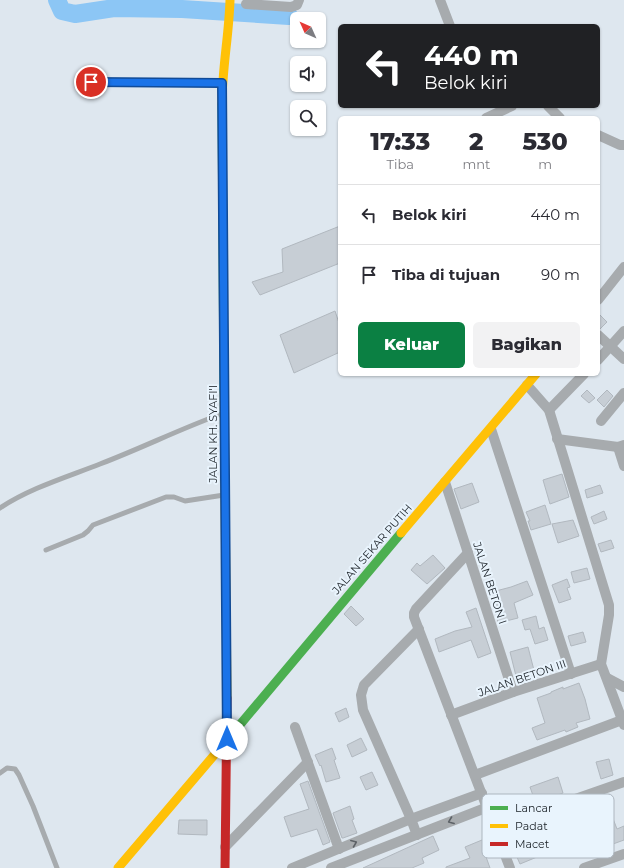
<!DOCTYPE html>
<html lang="id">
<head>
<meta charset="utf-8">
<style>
	body { margin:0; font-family:Montserrat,sans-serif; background:#f2f2f3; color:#2b2b33; height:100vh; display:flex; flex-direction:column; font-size:15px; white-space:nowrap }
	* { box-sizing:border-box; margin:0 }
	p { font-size:13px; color:#7c7c81 }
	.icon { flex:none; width:22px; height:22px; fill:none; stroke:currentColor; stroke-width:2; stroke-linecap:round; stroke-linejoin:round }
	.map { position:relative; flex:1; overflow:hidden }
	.sheet { position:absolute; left:338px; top:116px; width:262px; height:260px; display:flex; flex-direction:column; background:#fff; border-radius:6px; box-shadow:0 1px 3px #0004 }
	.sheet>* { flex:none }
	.guide { position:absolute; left:338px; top:24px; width:262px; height:84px; border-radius:6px; box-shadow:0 1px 3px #0004; background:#202124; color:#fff; overflow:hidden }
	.needle { width:26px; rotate:315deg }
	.tools { position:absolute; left:290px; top:12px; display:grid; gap:8px }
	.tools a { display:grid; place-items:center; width:36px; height:36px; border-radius:6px; background:#fff; box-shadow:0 1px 3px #0004; font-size:20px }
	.pin { position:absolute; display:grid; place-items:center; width:34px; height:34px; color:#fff; margin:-17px; border:2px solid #fff; border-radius:50%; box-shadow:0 1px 4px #0007 }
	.me { position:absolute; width:44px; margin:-22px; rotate:0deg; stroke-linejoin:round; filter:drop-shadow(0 0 3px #0008) }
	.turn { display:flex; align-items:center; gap:14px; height:84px; padding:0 20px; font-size:18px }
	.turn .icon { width:52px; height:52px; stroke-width:2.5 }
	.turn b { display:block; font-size:28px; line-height:34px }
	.eta { display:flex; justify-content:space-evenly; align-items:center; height:68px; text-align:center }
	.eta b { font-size:24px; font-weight:800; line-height:28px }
	.cta { display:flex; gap:8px; margin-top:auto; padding:8px 20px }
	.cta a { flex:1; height:46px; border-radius:6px; background:#0b8043; color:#fff; font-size:16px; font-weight:800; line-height:46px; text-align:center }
	.cta a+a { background:#f2f2f3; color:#2b2b33 }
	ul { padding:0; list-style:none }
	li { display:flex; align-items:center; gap:12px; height:60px; padding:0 20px; border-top:1px solid #e1e1e2 }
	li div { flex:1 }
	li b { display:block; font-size:15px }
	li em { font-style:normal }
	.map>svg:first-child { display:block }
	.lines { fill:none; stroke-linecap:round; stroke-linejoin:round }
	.river { stroke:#8cc6f5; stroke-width:18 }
	.building { fill:#c7ced5; stroke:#b1b8bf }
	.lane { stroke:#a7abae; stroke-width:5 }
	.street { stroke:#a7abae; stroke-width:10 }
	.fast { stroke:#4caf50; stroke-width:9 }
	.slow { stroke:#ffc107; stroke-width:9 }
	.jam { stroke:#c62828; stroke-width:9 }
	.oneway { stroke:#5d6267 }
	.route-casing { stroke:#114b97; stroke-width:10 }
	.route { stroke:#1a73e8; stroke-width:7 }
	.labels { text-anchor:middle; stroke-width:4; stroke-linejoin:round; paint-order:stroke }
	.street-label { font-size:11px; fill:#20272d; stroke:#e9f4fd }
	.key { fill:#e9f4fd; stroke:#adb6bf; stroke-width:1 }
	.key-label { font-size:11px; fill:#20272d }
</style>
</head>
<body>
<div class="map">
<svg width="624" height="868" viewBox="0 0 624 868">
	<rect width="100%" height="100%" fill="#dee7ef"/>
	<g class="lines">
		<path class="river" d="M57 0 62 11 75 14 114 8 182 9 289 16"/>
	</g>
	<g class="building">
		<path d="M340 226V263L260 295 252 282 283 272 282 249Z"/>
		<path d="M335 311 340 326V352L294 373 280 335Z"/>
		<path d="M598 313 607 322 600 329H598Z"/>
		<path d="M587 390 595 398 589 403 581 396Z"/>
		<path d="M607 390 613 396 604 407 597 400Z"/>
		<path d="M562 474 569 497 550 504 543 480Z"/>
		<path d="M472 483 479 502 461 509 454 489Z"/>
		<path d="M600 485 603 493 587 498 585 490Z"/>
		<path d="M545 505 551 524 531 530 528 521H530L526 512Z"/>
		<path d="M604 511 607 519 594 524 591 517Z"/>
		<path d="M573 520 579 536 558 543 552 524Z"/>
		<path d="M611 540 614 548 601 552 598 544Z"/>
		<path d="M433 555 445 568 427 584 411 570 417 563 420 566Z"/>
		<path d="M587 568 590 579 574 583 571 572Z"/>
		<path d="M567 579 570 587 567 588 571 599 559 603 552 585Z"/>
		<path d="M527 581 533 595 514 603 518 618 498 623 492 592 511 587Z"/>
		<path d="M351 606 364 619 356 626 344 614Z"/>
		<path d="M476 608 491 653 478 658 471 640 439 652 435 639 455 631 472 627 466 612Z"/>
		<path d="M536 616 539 629 544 627 548 640 535 644 530 629 525 630 522 620Z"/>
		<path d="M583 632 586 642 571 646 568 636Z"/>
		<path d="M528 647 536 678 518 684 510 652Z"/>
		<path d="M579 683 585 699 590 719 576 723 578 727 566 732 565 730 537 740 532 728 545 723 537 698 551 693V692L563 687V689Z"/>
		<path d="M346 708 349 717 339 722 335 713Z"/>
		<path d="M361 738 367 750 352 757 347 745Z"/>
		<path d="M332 748 336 759 334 760 340 778 326 782 321 765 320 766 315 755Z"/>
		<path d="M609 759 613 775 601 779 596 762Z"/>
		<path d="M372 772 378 785 366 790 360 777Z"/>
		<path d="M558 777 563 793 536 804 530 787Z"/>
		<path d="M308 781 330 842 323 845 317 829 291 837 284 817 309 809 300 784Z"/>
		<path d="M605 798 617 829 624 826V840L580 856 572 832 570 831 553 837 547 822 560 817 562 824 577 817 586 836 605 829 594 802Z"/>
		<path d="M350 806 354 819 352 820 357 833 343 838H342L333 813Z"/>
		<path d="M179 820H207V835L178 834Z"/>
		<path d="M433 836 439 850 422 858 424 863 412 868H363Z"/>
		<path d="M482 840 487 853 485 854 490 868H446V867L470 858 465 847Z"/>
		<path d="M533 848 537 857 520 864 516 855Z"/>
	</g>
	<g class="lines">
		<g class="lane">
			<path d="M91 82 221 83"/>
			<path d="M0 508C30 488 67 477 100 464 142 448 182 428 224 413"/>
			<path d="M46 550 83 535 88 531 93 525 166 497H174L185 501 224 495"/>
			<path d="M0 773 7 768 15 769 19 775 33 806 57 868"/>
		</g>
		<g class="street">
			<path d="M440 0 450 26"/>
			<path d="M246 4 291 7 297 5 299 0"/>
			<path d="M548 106 560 118"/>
			<path d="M486 118 512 106"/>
			<path d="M598 135 620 145H624"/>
			<path d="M598 300 624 267"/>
			<path d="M598 335 624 359"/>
			<path d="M598 360 624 331"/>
			<path d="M527 385 549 410 609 605V615L601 664 624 725"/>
			<path d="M549 410 584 374"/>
			<path d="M601 421 624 393"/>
			<path d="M491 429 571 674"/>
			<path d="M557 439 618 447 624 445"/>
			<path d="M618 447 624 466"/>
			<path d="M445 482 513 692"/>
			<path d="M468 553 416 609 414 613V617L510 868"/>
			<path d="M607 678 624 687"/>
			<path d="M451 715 513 692 601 664"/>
			<path d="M295 727 339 849"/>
			<path d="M475 775 622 720"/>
			<path d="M495 827 624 782"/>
			<path d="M417 835 411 819 363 710 361 695 364 685 419 629"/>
			<path d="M225 847 308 762"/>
			<path d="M292 868 411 819 482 793"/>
			<path d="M331 868 488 807"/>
			<path d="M584 868 624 854"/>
		</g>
		<g class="fast">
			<path d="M222 104 224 392"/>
			<path d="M233 733 401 533"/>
		</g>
		<g class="slow">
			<path d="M222 104C222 69 229 35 230 0"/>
			<path d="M224 392 227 698"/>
			<path d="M401 533 536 374"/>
			<path d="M118 868 233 733"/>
		</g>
		<path class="jam" d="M225 868 227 698"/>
	</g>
	<defs><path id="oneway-chevron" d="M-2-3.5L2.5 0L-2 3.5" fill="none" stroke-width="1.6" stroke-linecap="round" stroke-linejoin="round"/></defs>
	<g class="oneway">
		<use href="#oneway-chevron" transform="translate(451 821) rotate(159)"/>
		<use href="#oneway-chevron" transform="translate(354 843) rotate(-22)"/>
	</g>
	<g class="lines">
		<defs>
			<path id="route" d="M91 82 222 83 227 739"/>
		</defs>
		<use href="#route" class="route-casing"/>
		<use href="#route" class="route"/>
	</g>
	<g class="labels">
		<g class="street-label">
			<text transform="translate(213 434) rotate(-90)" y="4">JALAN KH. SYAFI'I</text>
			<text transform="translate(372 549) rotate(-49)" y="4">JALAN SEKAR PUTIH</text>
			<text transform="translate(490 583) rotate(72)" y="4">JALAN BETON I</text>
			<text transform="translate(522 678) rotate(-19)" y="4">JALAN BETON III</text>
		</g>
	</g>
	<rect x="482" y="794" width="132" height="64" rx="6" class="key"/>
	<rect x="490" y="806" width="18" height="4" fill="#4caf50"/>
	<rect x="490" y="824" width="18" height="4" fill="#ffc107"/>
	<rect x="490" y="842" width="18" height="4" fill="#c62828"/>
	<g class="key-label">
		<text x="515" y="812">Lancar</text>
		<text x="515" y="830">Padat</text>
		<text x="515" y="848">Macet</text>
	</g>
</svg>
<div class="tools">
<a><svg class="needle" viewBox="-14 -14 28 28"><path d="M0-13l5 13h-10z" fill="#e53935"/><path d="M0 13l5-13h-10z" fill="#7c7c81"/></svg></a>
<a><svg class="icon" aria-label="sound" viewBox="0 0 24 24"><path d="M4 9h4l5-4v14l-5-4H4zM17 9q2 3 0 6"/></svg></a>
<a><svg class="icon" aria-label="search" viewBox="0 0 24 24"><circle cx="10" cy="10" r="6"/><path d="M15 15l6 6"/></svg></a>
</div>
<div class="pin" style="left:91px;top:82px;background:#d93025"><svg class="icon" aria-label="arrive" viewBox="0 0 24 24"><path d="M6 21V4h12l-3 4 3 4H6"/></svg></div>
<svg class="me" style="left:227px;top:739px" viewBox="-20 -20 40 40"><circle r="19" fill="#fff"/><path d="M0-13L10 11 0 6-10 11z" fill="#1a73e8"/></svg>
<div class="guide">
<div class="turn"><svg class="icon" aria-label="left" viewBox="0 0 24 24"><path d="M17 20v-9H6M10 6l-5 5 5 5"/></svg><div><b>440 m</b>Belok kiri</div></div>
</div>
<section class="sheet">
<div class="eta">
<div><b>17:33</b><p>Tiba</p></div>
<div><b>2</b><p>mnt</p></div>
<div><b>530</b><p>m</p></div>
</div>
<ul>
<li><svg class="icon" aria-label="left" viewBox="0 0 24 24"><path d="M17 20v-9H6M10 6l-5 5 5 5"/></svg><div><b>Belok kiri</b></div><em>440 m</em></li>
<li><svg class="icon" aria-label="arrive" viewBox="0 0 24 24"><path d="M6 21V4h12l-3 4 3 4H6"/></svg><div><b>Tiba di tujuan</b></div><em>90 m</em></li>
</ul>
<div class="cta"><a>Keluar</a><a>Bagikan</a></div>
</section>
</div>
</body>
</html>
